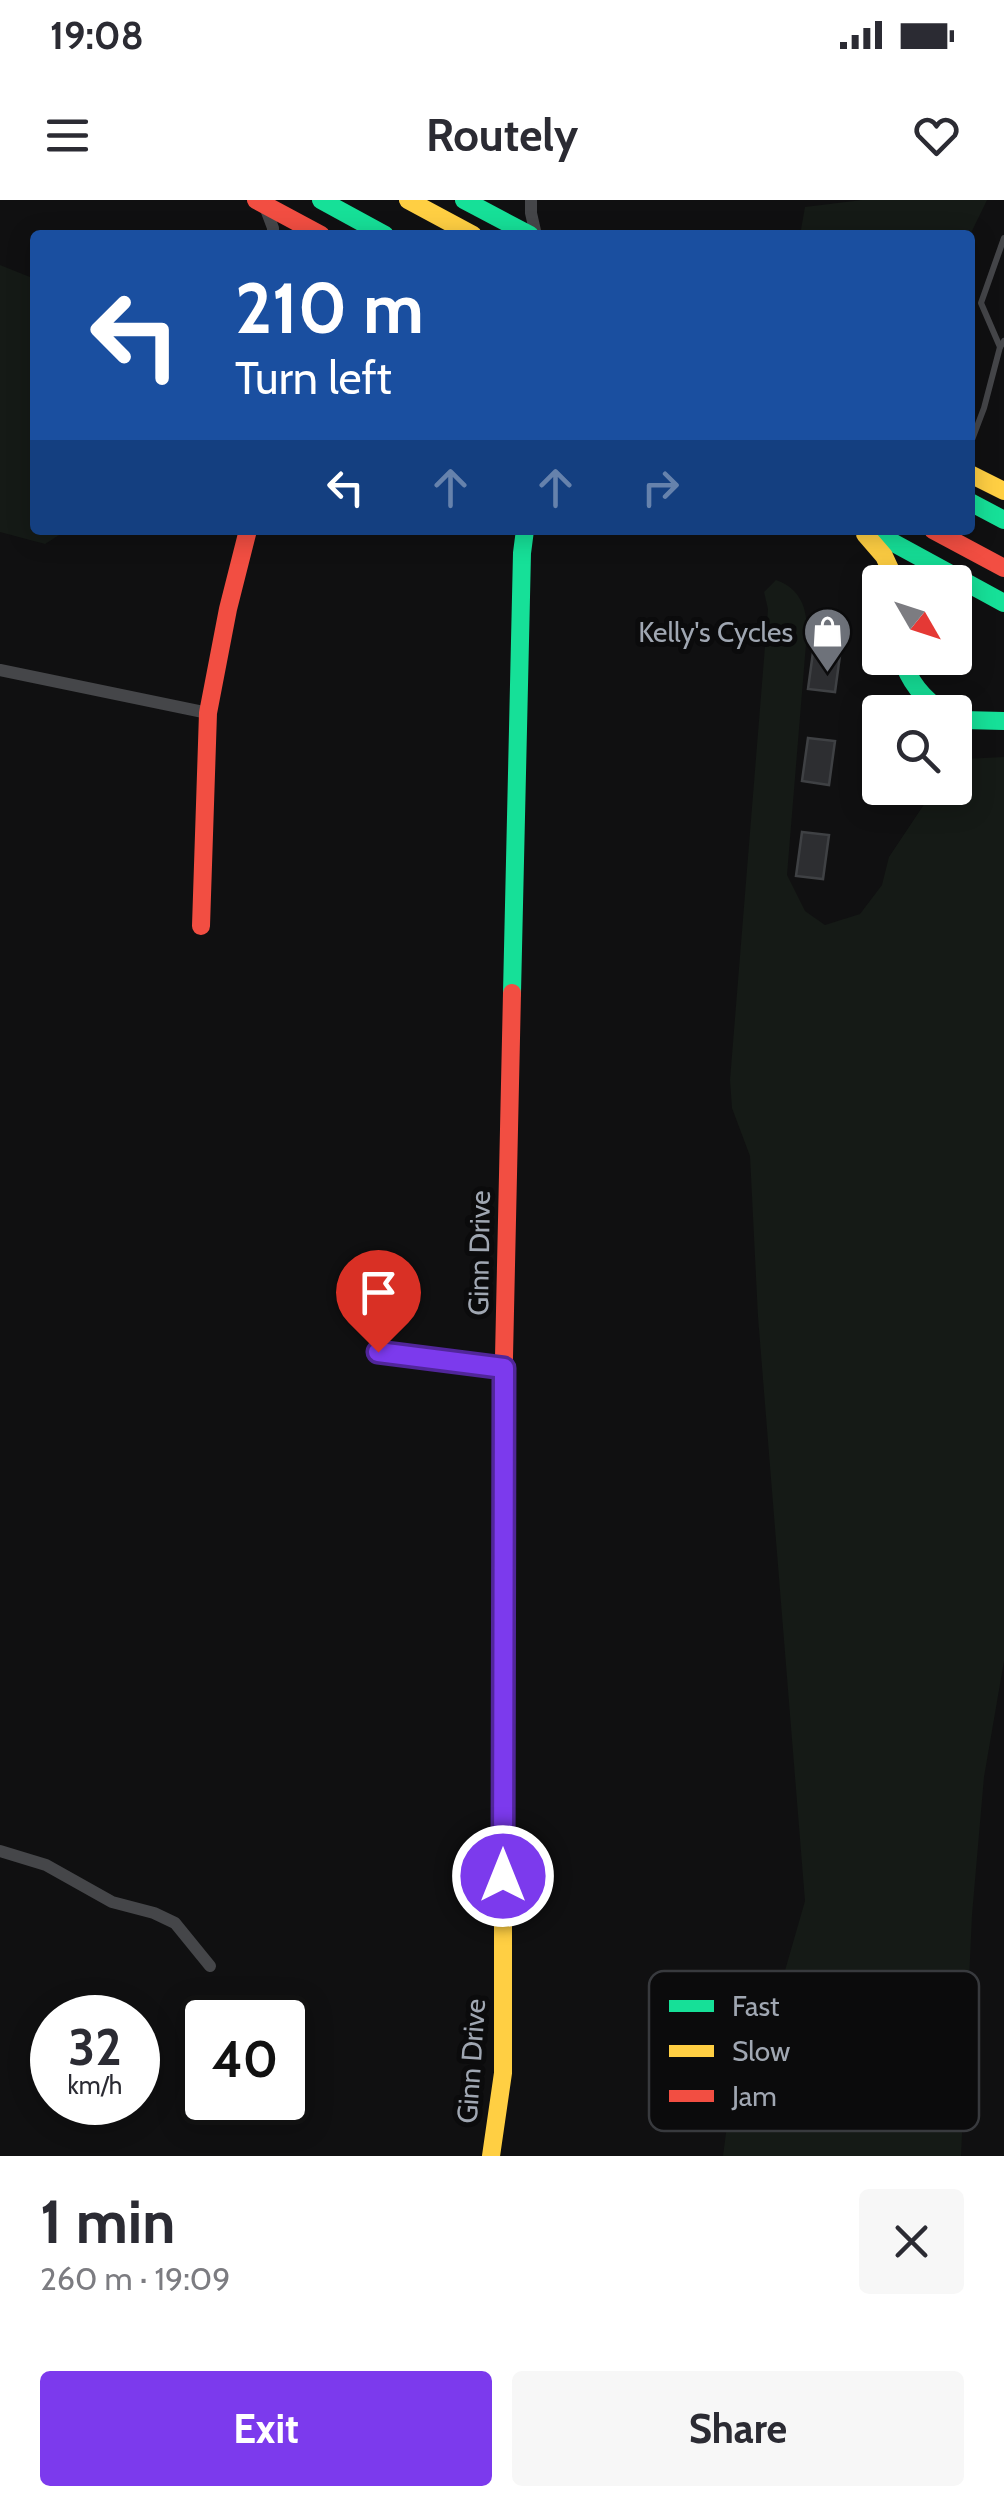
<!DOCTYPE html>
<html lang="en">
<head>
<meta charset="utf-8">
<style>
	body { margin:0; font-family:Cabin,sans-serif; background:#f7f7f7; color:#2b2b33; height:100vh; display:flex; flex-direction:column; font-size:38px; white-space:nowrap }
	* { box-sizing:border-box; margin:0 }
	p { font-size:32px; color:#7c7c81 }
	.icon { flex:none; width:55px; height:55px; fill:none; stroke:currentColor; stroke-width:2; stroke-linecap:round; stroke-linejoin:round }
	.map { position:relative; height:1956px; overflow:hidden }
	.side { display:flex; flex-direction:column; background:#fff; flex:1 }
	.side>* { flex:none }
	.top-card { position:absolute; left:30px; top:30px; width:945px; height:305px; border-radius:10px; box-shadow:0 5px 25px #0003; background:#1a4fa0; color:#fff; overflow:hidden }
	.needle { width:65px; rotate:129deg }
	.tools { position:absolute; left:862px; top:365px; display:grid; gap:20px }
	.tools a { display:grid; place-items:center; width:110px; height:110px; border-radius:10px; background:#fff; box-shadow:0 5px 25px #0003; font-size:50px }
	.speed { position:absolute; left:30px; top:1795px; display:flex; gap:20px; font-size:50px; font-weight:700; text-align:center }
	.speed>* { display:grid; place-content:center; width:130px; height:130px; border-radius:50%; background:#fff; box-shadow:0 5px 25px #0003; line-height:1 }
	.speed small { font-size:25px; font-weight:400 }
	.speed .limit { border:5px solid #111; border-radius:15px; background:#fff; color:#111 }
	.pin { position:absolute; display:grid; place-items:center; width:85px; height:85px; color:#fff; margin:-102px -42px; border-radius:50% 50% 50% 0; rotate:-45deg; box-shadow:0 0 10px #0007 }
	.pin .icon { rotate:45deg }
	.me { position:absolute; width:110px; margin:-55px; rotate:0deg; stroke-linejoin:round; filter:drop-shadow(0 0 8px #0008) }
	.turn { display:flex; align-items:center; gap:35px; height:210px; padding:0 40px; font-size:45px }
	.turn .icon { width:130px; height:130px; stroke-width:2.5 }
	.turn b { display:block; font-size:70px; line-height:85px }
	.lanes { display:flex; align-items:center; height:95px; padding:0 40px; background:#0003; justify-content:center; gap:50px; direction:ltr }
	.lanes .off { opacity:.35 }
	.round { display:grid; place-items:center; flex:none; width:105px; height:105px; border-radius:10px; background:#f7f7f7 }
	.head { display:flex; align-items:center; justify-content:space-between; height:170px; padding:0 40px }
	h1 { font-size:60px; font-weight:700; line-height:75px }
	.button { display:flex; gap:20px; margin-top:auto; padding:20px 40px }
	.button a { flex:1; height:115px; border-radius:10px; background:#7c3aed; color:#fff; font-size:40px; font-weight:700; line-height:115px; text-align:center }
	.button a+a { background:#f7f7f7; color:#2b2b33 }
	.status { display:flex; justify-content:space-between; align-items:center; height:70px; padding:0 50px; background:#fff; direction:ltr }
	.status svg { height:28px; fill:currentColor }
	header { display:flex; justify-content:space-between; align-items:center; height:130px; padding:0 40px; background:#fff; font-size:45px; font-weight:700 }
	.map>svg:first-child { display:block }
	.green { fill:#151a16 }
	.building { fill:#2d2e31; stroke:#3f4144; stroke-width:2.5 }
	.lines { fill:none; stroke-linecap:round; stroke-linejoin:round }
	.lane { stroke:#454649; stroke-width:6 }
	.street { stroke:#454649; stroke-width:12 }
	.fast { stroke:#16e098; stroke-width:18 }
	.slow { stroke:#ffcf43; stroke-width:18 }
	.jam { stroke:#f24e42; stroke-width:18 }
	.route-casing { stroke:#51269a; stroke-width:25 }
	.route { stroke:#7c3aed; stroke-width:18 }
	.labels { text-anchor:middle; stroke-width:10; stroke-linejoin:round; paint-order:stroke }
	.poi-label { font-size:28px; fill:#a0a7b2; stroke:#0b0b0c; text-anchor:end }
	.street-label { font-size:28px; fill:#a0a7b2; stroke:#0b0b0c }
	.key { fill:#0b0b0c; stroke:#383a3e; stroke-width:2.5 }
	.key-label { font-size:28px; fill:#a0a7b2 }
</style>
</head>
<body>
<div class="status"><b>19:08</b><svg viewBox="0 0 49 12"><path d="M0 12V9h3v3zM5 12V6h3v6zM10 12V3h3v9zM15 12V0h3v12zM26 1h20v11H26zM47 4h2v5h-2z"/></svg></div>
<header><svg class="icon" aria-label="menu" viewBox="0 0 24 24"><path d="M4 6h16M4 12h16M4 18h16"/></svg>Routely<svg class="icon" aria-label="heart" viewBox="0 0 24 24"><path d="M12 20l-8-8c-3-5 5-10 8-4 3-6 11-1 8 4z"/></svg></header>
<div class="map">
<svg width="1004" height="1956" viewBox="0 0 1004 1956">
	<rect width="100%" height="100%" fill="#101011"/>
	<g class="green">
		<path d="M862 0H987L970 35H800L805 7Z"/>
		<path d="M0 65 35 79V330H67L45 344 0 332Z"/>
		<path d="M776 380C801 389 807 408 807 432L787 675 805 711 825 725 860 714 882 685 889 657 935 588H955V567L963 559 1004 557V1461L984 1577 972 1715 961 1956H723L730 1903 715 1863 759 1861 805 1701 758 1117 750 956 732 908 730 880 768 409 764 392Z"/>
	</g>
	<g class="building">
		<path d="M814 445 841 448 835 492 808 489Z"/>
		<path d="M808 538 835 541 829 585 802 581Z"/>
		<path d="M802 632 829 635 823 679 796 676Z"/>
	</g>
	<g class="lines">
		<g class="lane">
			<path d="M1000 147 981 103 1004 38"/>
			<path d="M970 245 984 208 1000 147 1004 141"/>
			<path d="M378 1152 503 1167"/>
		</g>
		<g class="street">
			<path d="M531 0V13L536 35"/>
			<path d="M264 4 273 28V35"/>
			<path d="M0 470 208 513"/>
			<path d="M0 1651 46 1665 112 1702 154 1713 175 1723 210 1766"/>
		</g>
		<g class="fast">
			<path d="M321 0 385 35"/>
			<path d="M464 0 530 35"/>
			<path d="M970 302 1004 320"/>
			<path d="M870 330 1004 403"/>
			<path d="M902 458C909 482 923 499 944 512"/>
			<path d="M955 517 963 520 1004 521"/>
			<path d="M512 793 522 353 525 330"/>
		</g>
		<g class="slow">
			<path d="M408 0 473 35"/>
			<path d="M970 274 1004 291"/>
			<path d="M865 334 884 356 896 382"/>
			<path d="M491 1956 503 1873V1299"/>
		</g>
		<g class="jam">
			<path d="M256 0 321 35"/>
			<path d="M933 330 1004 368"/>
			<path d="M201 726 208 513 228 409 248 330"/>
			<path d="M503 1299V1202L512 793"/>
		</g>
	</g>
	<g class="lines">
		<defs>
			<path id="route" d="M378 1152 504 1168 503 1676"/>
		</defs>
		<use href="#route" class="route-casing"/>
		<use href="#route" class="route"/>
	</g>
	<defs>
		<symbol id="shop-pin" viewBox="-11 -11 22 30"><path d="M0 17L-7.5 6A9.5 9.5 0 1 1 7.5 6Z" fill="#6e727a" stroke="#0b0b0c"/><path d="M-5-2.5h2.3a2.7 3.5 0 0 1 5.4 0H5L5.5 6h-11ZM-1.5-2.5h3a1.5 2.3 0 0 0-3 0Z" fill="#fff"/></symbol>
	</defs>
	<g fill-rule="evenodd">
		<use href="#shop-pin" x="800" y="404" width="55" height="75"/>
	</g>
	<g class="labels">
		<g class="poi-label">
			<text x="793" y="442">Kelly's Cycles</text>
		</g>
		<g class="street-label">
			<text transform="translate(479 1053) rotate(-89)" y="10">Ginn Drive</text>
			<text transform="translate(471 1861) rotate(-86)" y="10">Ginn Drive</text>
		</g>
	</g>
	<rect x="649" y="1771" width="330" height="160" rx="15" class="key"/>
	<rect x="669" y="1800" width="45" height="12" fill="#16e098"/>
	<rect x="669" y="1845" width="45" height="12" fill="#ffcf43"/>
	<rect x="669" y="1890" width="45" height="12" fill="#f24e42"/>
	<g class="key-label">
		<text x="732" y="1816">Fast</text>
		<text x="732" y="1861">Slow</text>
		<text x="732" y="1906">Jam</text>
	</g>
</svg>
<div class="tools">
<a><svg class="needle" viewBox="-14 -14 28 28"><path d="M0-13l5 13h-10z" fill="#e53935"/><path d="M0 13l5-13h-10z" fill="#7c7c81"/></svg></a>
<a><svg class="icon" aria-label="search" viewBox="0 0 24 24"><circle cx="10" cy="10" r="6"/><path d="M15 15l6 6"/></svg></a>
</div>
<div class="speed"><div>32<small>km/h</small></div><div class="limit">40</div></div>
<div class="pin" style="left:378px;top:1152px;background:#d93025"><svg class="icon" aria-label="arrive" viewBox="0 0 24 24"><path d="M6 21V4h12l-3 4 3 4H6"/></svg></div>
<svg class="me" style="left:503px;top:1676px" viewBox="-20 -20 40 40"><circle r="17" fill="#7c3aed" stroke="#fff" stroke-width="3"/><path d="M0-11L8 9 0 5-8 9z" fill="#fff"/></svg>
<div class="top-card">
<div class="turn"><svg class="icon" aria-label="left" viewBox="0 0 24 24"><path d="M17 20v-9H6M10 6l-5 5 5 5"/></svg><div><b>210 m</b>Turn left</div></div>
<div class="lanes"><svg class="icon" aria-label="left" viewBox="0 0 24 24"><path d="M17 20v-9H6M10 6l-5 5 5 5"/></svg><svg class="icon off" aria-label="ahead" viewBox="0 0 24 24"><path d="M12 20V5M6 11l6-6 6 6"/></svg><svg class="icon off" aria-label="ahead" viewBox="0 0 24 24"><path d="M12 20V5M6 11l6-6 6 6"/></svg><svg class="icon off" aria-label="right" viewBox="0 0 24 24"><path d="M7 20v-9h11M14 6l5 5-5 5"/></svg></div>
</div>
</div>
<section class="side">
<div class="head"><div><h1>1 min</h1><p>260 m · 19:09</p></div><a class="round"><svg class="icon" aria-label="close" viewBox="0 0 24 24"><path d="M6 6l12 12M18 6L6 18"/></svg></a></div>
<div class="button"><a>Exit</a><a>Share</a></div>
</section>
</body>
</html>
